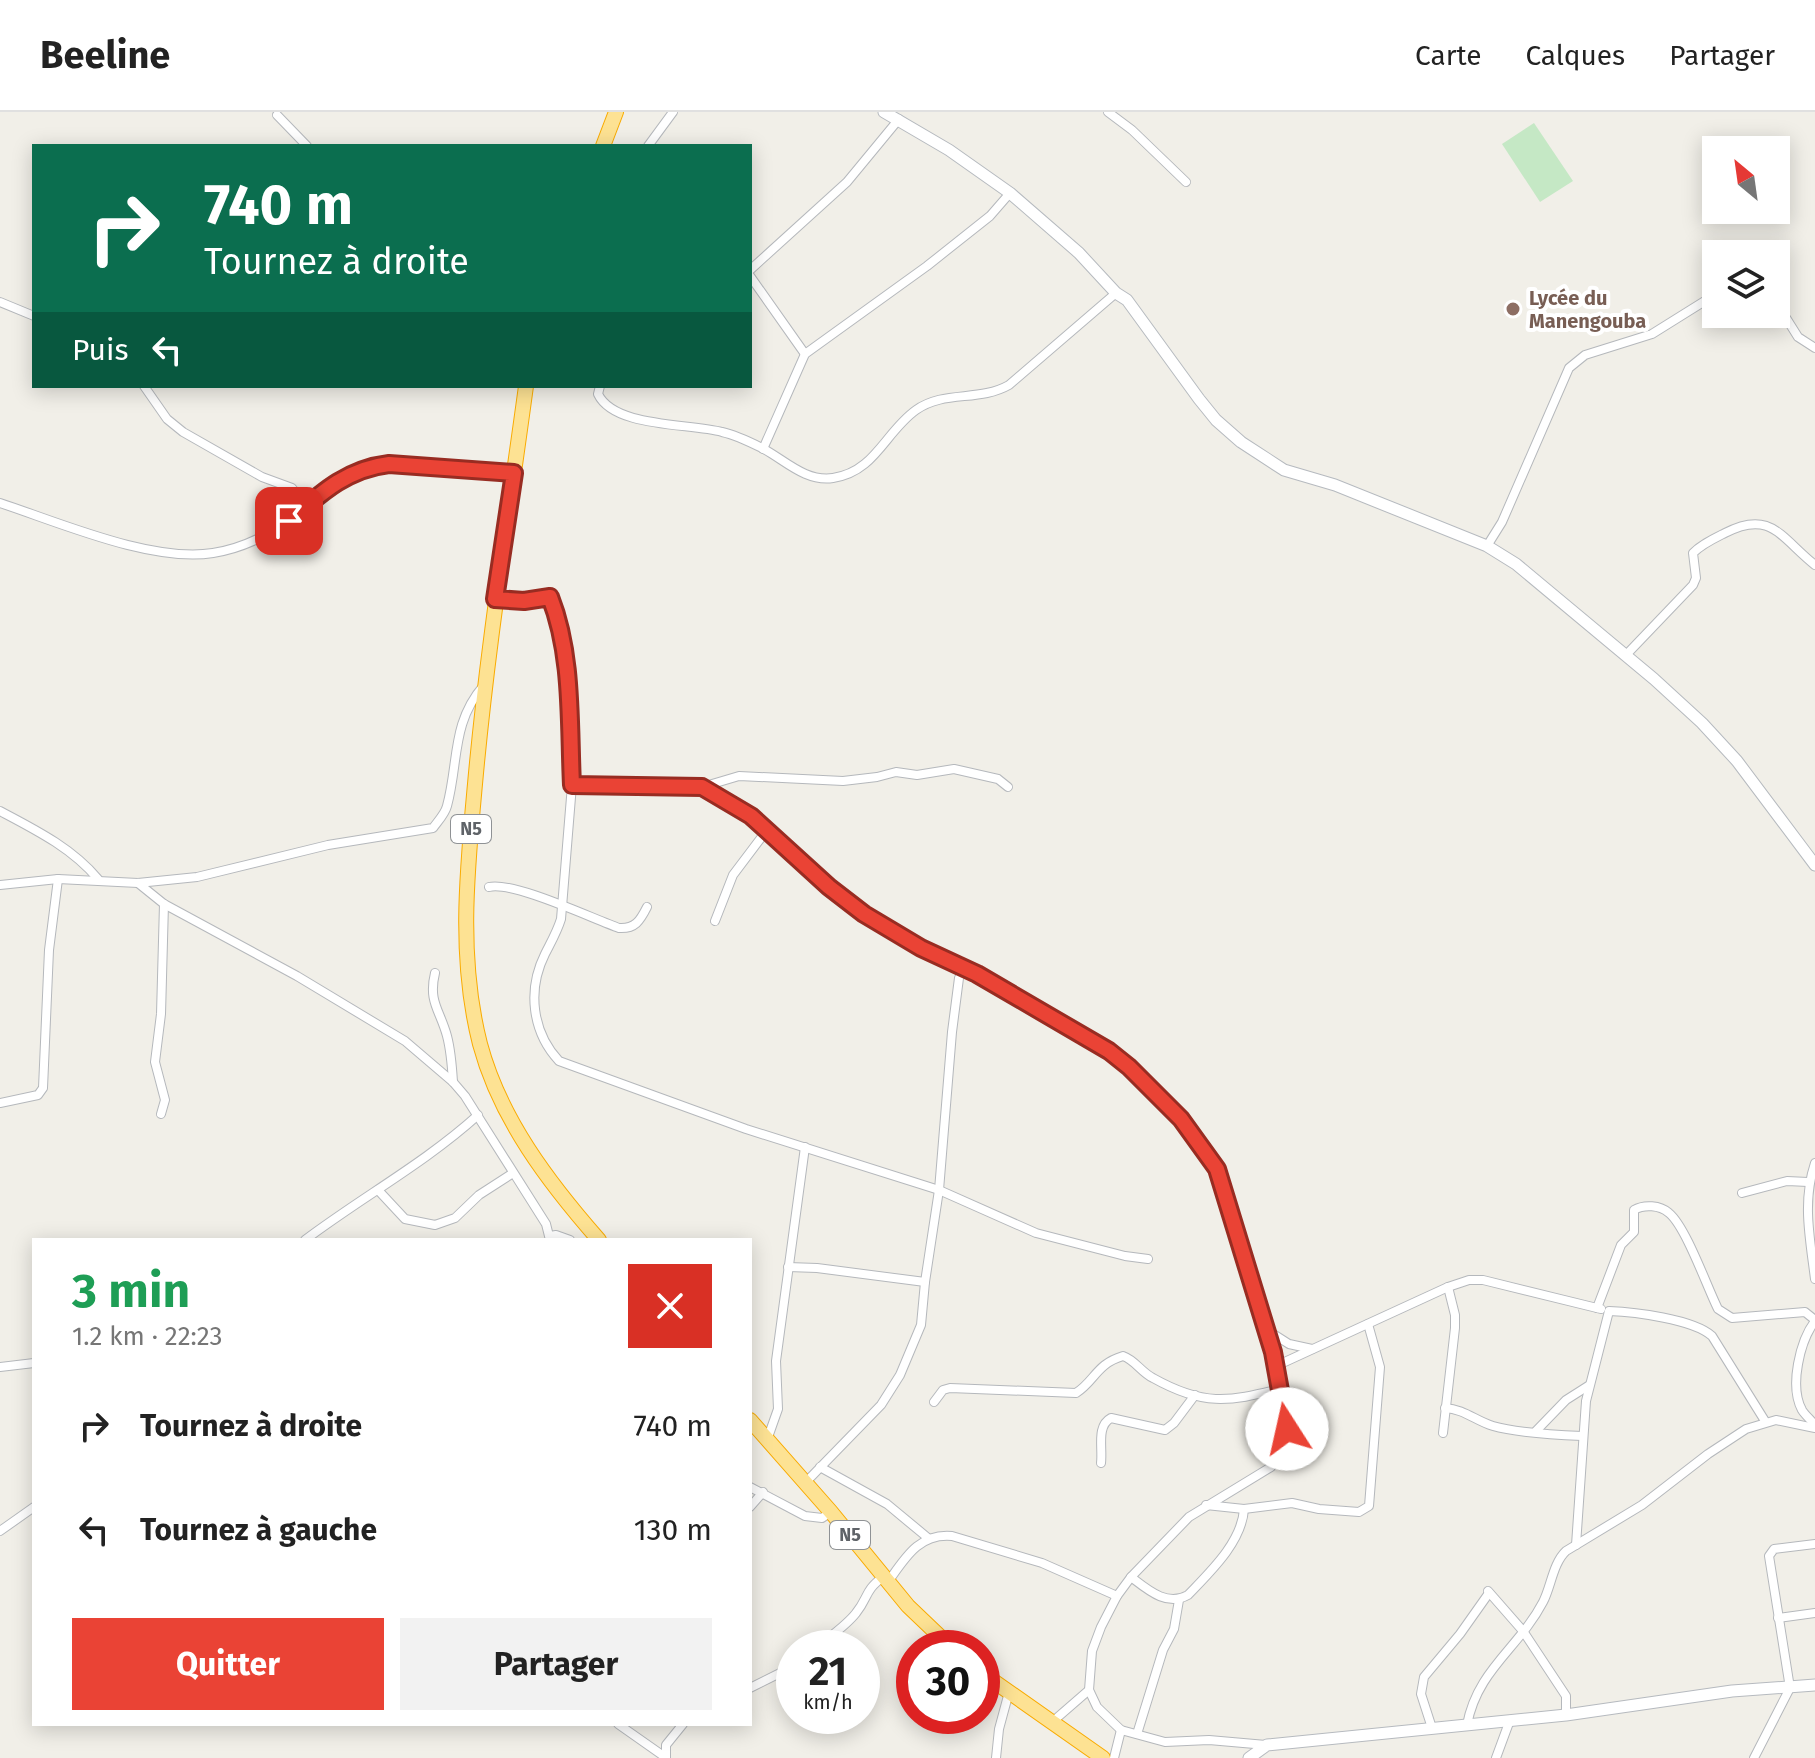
<!DOCTYPE html>
<html lang="fr">
<head>
<meta charset="utf-8">
<style>
	body { margin:0; font-family:"Fira Sans",sans-serif; background:#f2f2f2; color:#222; height:100vh; display:flex; flex-direction:column; font-size:30px; white-space:nowrap }
	* { box-sizing:border-box; margin:0 }
	p { font-size:26px; color:#767676 }
	.icon { flex:none; width:44px; height:44px; fill:none; stroke:currentColor; stroke-width:2; stroke-linecap:round; stroke-linejoin:round }
	.map { position:relative; flex:1; overflow:hidden }
	.sheet { position:absolute; left:32px; top:1126px; width:720px; height:488px; display:flex; flex-direction:column; background:#fff; border-radius:0px; box-shadow:0 4px 20px #0003 }
	.sheet>* { flex:none }
	.guide { position:absolute; left:32px; top:32px; width:720px; height:244px; border-radius:0px; box-shadow:0 4px 20px #0003; background:#0b6e4f; color:#fff; overflow:hidden }
	.needle { width:52px; rotate:331deg }
	.controls { position:absolute; left:1702px; top:24px; display:grid; gap:16px }
	.controls a { display:grid; place-items:center; width:88px; height:88px; border-radius:0px; background:#fff; box-shadow:0 4px 20px #0003; font-size:40px }
	.speed { position:absolute; left:776px; top:1518px; display:flex; gap:16px; font-size:40px; font-weight:700; text-align:center }
	.speed>* { display:grid; place-content:center; width:104px; height:104px; border-radius:50%; background:#fff; box-shadow:0 4px 20px #0003; line-height:1 }
	.speed small { font-size:20px; font-weight:400 }
	.speed .limit { border:12px solid #d22; background:#fff; color:#111 }
	.pin { position:absolute; display:grid; place-items:center; width:68px; height:68px; color:#fff; margin:-34px; border-radius:16px; box-shadow:0 4px 12px #0006 }
	.me { position:absolute; width:88px; margin:-44px; rotate:350deg; stroke-linejoin:round; filter:drop-shadow(0 0 6px #0008) }
	.turn { display:flex; align-items:center; gap:28px; height:168px; padding:0 40px; font-size:36px }
	.turn .icon { width:104px; height:104px; stroke-width:2.5 }
	.turn b { display:block; font-size:56px; line-height:68px }
	.then { display:flex; align-items:center; height:76px; padding:0 40px; background:#0003; gap:16px; font-size:30px }
	.round { display:grid; place-items:center; flex:none; width:84px; height:84px; border-radius:0px; background:#f2f2f2 }
	.headline { display:flex; align-items:center; justify-content:space-between; height:136px; padding:0 40px }
	h1 { font-size:48px; font-weight:700; line-height:60px; color:#1e9e55 }
	.action { display:flex; gap:16px; margin-top:auto; padding:16px 40px }
	.action a { flex:1; height:92px; border-radius:0px; background:#ea4335; color:#fff; font-size:32px; font-weight:700; line-height:92px; text-align:center }
	.action a+a { background:#f2f2f2; color:#222 }
	ul { padding:0; list-style:none }
	li { display:flex; align-items:center; gap:24px; height:104px; padding:0 40px }
	li div { flex:1 }
	li b { display:block; font-size:30px }
	li em { font-style:normal }
	header { display:flex; align-items:center; gap:48px; box-sizing:border-box; height:112px; padding:0 40px; background:#fff; border-bottom:2px solid #e0e0e0 }
	header strong { font-size:38px }
	nav { display:flex; gap:44px; margin-inline-start:auto; font-size:28px }
	.map>svg:first-child { display:block }
	.green { fill:#c5e8c5 }
	.lines { fill:none; stroke-linecap:round; stroke-linejoin:round }
	.street-casing { stroke:#b5b8bc; stroke-width:10 }
	.secondary-casing { stroke:#b6babf; stroke-width:13 }
	.highway-casing { stroke:#f9ab00; stroke-width:16 }
	.street { stroke:#fff; stroke-width:8 }
	.secondary { stroke:#fff; stroke-width:11 }
	.highway { stroke:#fde293; stroke-width:14 }
	.route-casing { stroke:#982c22; stroke-width:20 }
	.route { stroke:#ea4335; stroke-width:14 }
	.education-dot { fill:#8d6e63; stroke:#fff; stroke-width:3 }
	.labels { text-anchor:middle; stroke-width:8; stroke-linejoin:round; paint-order:stroke }
	.shield { fill:#fff; stroke:#8f9295; stroke-width:2 }
	.shield-label { font-size:18px; font-weight:bold; fill:#5f6368 }
	.education-label { font-size:20px; font-weight:bold; fill:#785e54; stroke:#fff; text-anchor:start }
</style>
</head>
<body>
<header>
<strong>Beeline</strong>
<nav><a>Carte</a><a>Calques</a><a>Partager</a></nav>
</header>
<div class="map">
<svg width="1815" height="1646" viewBox="0 0 1815 1646">
	<rect width="100%" height="100%" fill="#f1efe8"/>
	<path class="green" d="M1534 11 1573 69 1540 90 1502 32Z"/>
	<g class="lines">
		<defs>
			<g id="street">
				<path d="M1108 0 1132 18 1186 70"/>
				<path d="M277 3 307 34"/>
				<path d="M648 34 673 0"/>
				<path d="M750 158 847 70 899 7"/>
				<path d="M750 164 805 242"/>
				<path d="M0 190 34 204"/>
				<path d="M1776 190 1798 225 1815 236"/>
				<path d="M144 274 167 307 183 320 262 365 292 376 307 395"/>
				<path d="M600 274 598 282C614 316 690 311 722 320 736 323 750 330 762 336 785 348 805 370 833 366 875 360 885 320 916 298 944 278 979 290 1009 273L1116 181"/>
				<path d="M763 337 805 242 927 154 990 104 1010 81"/>
				<path d="M0 391C58 410 152 451 213 441 239 437 263 426 285 411 326 384 335 358 389 352L514 361"/>
				<path d="M1487 434 1502 410 1569 256 1585 243 1652 222 1716 182"/>
				<path d="M496 487 524 489 550 485 557 503 567 566 572 673 561 807C557 820 551 830 545 842 527 878 532 920 559 949L746 1017 939 1078 1036 1121 1125 1144 1148 1147"/>
				<path d="M1626 543 1693 473 1696 466 1693 441C1702 432 1713 427 1725 421 1771 397 1781 426 1815 453"/>
				<path d="M572 673 702 675 739 664 843 669 877 665 896 660 917 663 954 657 998 667 1008 675"/>
				<path d="M702 675 751 704 829 775 864 802 921 836 977 862 1109 939 1159 982 1181 1007 1217 1057 1273 1240 1286 1300V1329L1271 1355 1189 1405 1131 1465 1117 1484 1101 1515 1092 1539 1089 1578 1097 1595 1121 1618 1165 1630 1209 1628 1266 1633"/>
				<path d="M0 699C36 718 72 736 98 767"/>
				<path d="M138 771 164 792 297 864 405 929 453 970 465 984 546 1112 550 1128"/>
				<path d="M0 773 58 767 138 771 197 765 328 733 433 716C438 709 445 702 447 694 459 650 451 611 484 573"/>
				<path d="M489 775C513 769 591 806 619 816 635 817 640 809 647 795"/>
				<path d="M715 809 733 763 767 718"/>
				<path d="M435 861C428 890 440 898 447 924 451 939 452 954 453 970"/>
				<path d="M0 991 38 983 43 976 49 838 58 767"/>
				<path d="M161 1002 165 988 155 950 161 902 164 792"/>
				<path d="M1815 1051C1802 1090 1810 1126 1815 1167"/>
				<path d="M378 1078 405 1107 435 1113 455 1106 479 1083 513 1061"/>
				<path d="M1742 1081 1787 1069 1808 1070"/>
				<path d="M550 1124 556 1123 570 1128"/>
				<path d="M305 1128C362 1085 425 1051 478 1003"/>
				<path d="M788 1155 817 1156 925 1170"/>
				<path d="M1597 1196 1621 1133 1634 1120V1098C1644 1092 1660 1093 1669 1101 1686 1115 1707 1175 1718 1197L1732 1206 1805 1200 1815 1208"/>
				<path d="M1815 1209C1800 1229 1789 1274 1802 1298 1805 1303 1811 1308 1815 1313"/>
				<path d="M1267 1218 1289 1232 1312 1237"/>
				<path d="M1276 1254 1448 1175 1469 1168H1483L1601 1197"/>
				<path d="M0 1255 34 1251"/>
				<path d="M934 1290 943 1278 950 1276 1076 1281C1095 1269 1096 1252 1123 1244 1135 1248 1141 1260 1153 1266 1203 1294 1228 1290 1280 1277"/>
				<path d="M1445 1296C1464 1297 1476 1309 1493 1314 1513 1320 1560 1323 1582 1324"/>
				<path d="M1536 1319 1566 1288 1588 1274"/>
				<path d="M1443 1321 1455 1216V1203L1448 1175"/>
				<path d="M767 1328 778 1297 776 1249 805 1035"/>
				<path d="M1101 1351C1103 1336 1096 1314 1111 1306L1165 1318 1174 1311 1195 1283"/>
				<path d="M820 1355 887 1392 928 1426"/>
				<path d="M806 1370 881 1293 900 1263 921 1213 925 1170 939 1078 952 920 959 866 965 856"/>
				<path d="M750 1375 805 1404 822 1406 831 1400"/>
				<path d="M1206 1393 1244 1397 1292 1391 1319 1397 1359 1400 1369 1394 1380 1255 1368 1212"/>
				<path d="M750 1395 763 1380"/>
				<path d="M0 1419 34 1395"/>
				<path d="M1576 1433 1586 1289 1609 1199C1634 1200 1693 1207 1712 1224L1765 1309"/>
				<path d="M1131 1465C1148 1478 1167 1495 1188 1483 1210 1460 1242 1430 1244 1397"/>
				<path d="M888 1470C905 1446 919 1421 952 1424L1042 1451 1117 1484"/>
				<path d="M1488 1479 1523 1519 1566 1584V1603"/>
				<path d="M1778 1506 1815 1501"/>
				<path d="M816 1536C829 1525 846 1514 856 1501 869 1485 864 1479 883 1465"/>
				<path d="M750 1576 794 1554"/>
				<path d="M1051 1611 1089 1578"/>
				<path d="M618 1612 665 1645"/>
				<path d="M1467 1613C1477 1558 1519 1536 1543 1490 1551 1475 1553 1451 1566 1439L1642 1393 1708 1342 1746 1317 1776 1308 1815 1316"/>
				<path d="M1432 1616 1421 1582 1424 1565 1460 1522 1489 1481"/>
				<path d="M1137 1622 1163 1538 1174 1517 1179 1488"/>
				<path d="M666 1646V1633L683 1612"/>
				<path d="M996 1646 999 1617 1009 1580"/>
				<path d="M1114 1646 1121 1618"/>
				<path d="M1496 1646 1510 1608"/>
				<path d="M1754 1646 1790 1576 1769 1444 1774 1437 1815 1432"/>
			</g>
			<g id="secondary">
				<path d="M884 0 949 38 1010 81 1079 141 1116 181 1127 188 1199 287 1216 308 1241 330 1284 358 1335 373 1487 434 1516 452 1654 567 1702 611 1737 649 1815 753"/>
				<path d="M1249 1646 1267 1633 1566 1603 1732 1579 1815 1573"/>
			</g>
			<g id="highway">
				<path d="M603 34 616 0"/>
				<path d="M526 274C508 407 487 538 475 672 467 759 458 846 480 932 500 1007 549 1071 599 1128"/>
				<path d="M750 1308 831 1400 908 1494 952 1536"/>
				<path d="M982 1561 1103 1646"/>
			</g>
		</defs>
		<use href="#street" class="street-casing"/>
		<use href="#secondary" class="secondary-casing"/>
		<use href="#highway" class="highway-casing"/>
		<use href="#street" class="street"/>
		<use href="#secondary" class="secondary"/>
		<use href="#highway" class="highway"/>
	</g>
	<g class="lines">
		<defs>
			<path id="route" d="M289 409C320 382 346 357 389 352L514 361 495 487 524 489 550 485C573 543 569 611 572 673L702 675 751 704 829 775 864 802 921 836 977 862 1109 939 1129 955 1181 1007 1217 1057 1273 1240 1287 1317"/>
		</defs>
		<use href="#route" class="route-casing"/>
		<use href="#route" class="route"/>
	</g>
	<circle class="education-dot" cx="1513" cy="197" r="8"/>
	<g class="labels">
		<g class="shield">
			<rect x="451" y="703" width="40" height="28" rx="6"/>
			<rect x="830" y="1409" width="40" height="28" rx="6"/>
		</g>
		<g class="shield-label">
			<text x="471" y="723">N5</text>
			<text x="850" y="1429">N5</text>
		</g>
		<g class="education-label">
			<text x="1529" y="193">Lycée du<tspan x="1529" dy="23">Manengouba</tspan></text>
		</g>
	</g>
</svg>
<div class="controls">
<a><svg class="needle" viewBox="-14 -14 28 28"><path d="M0-13l5 13h-10z" fill="#e53935"/><path d="M0 13l5-13h-10z" fill="#767676"/></svg></a>
<a><svg class="icon" aria-label="layers" viewBox="0 0 24 24"><path d="M12 4l9 5-9 5-9-5zM3 14l9 5 9-5"/></svg></a>
</div>
<div class="speed"><div>21<small>km/h</small></div><div class="limit">30</div></div>
<div class="pin" style="left:289px;top:409px;background:#d93025"><svg class="icon" aria-label="arrive" viewBox="0 0 24 24"><path d="M6 21V4h12l-3 4 3 4H6"/></svg></div>
<svg class="me" style="left:1287px;top:1317px" viewBox="-20 -20 40 40"><circle r="19" fill="#fff"/><path d="M0-13L10 11 0 6-10 11z" fill="#ea4335"/></svg>
<div class="guide">
<div class="turn"><svg class="icon" aria-label="right" viewBox="0 0 24 24"><path d="M7 20v-9h11M14 6l5 5-5 5"/></svg><div><b>740 m</b>Tournez à droite</div></div>
<div class="then">Puis<svg class="icon" aria-label="left" viewBox="0 0 24 24"><path d="M17 20v-9H6M10 6l-5 5 5 5"/></svg></div>
</div>
<section class="sheet">
<div class="headline"><div><h1>3 min</h1><p>1.2 km · 22:23</p></div><a class="round" style="background:#d93025;color:#fff"><svg class="icon" aria-label="close" viewBox="0 0 24 24"><path d="M6 6l12 12M18 6L6 18"/></svg></a></div>
<ul>
<li><svg class="icon" aria-label="right" viewBox="0 0 24 24"><path d="M7 20v-9h11M14 6l5 5-5 5"/></svg><div><b>Tournez à droite</b></div><em>740 m</em></li>
<li><svg class="icon" aria-label="left" viewBox="0 0 24 24"><path d="M17 20v-9H6M10 6l-5 5 5 5"/></svg><div><b>Tournez à gauche</b></div><em>130 m</em></li>
</ul>
<div class="action"><a>Quitter</a><a>Partager</a></div>
</section>
</div>
</body>
</html>
